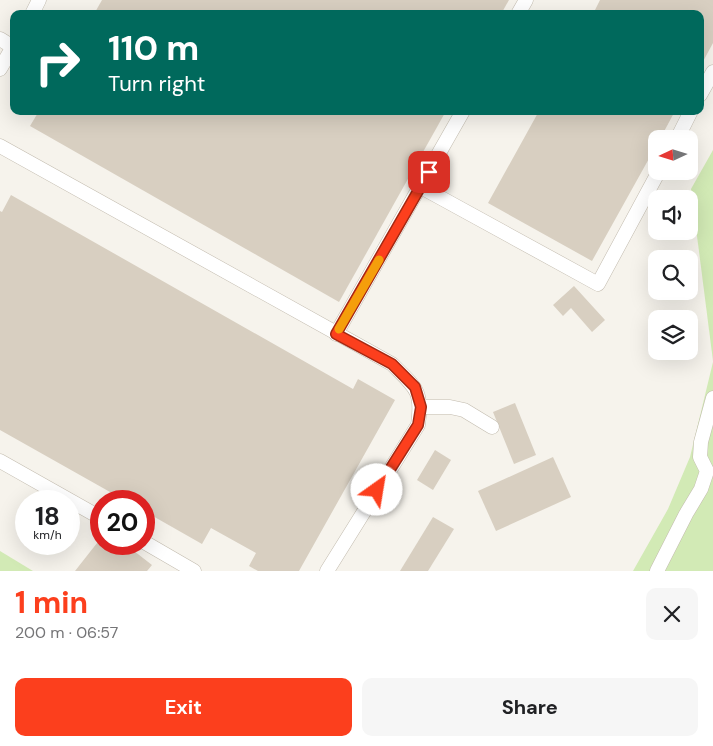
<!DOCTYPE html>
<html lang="en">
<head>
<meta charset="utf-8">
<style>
	body { margin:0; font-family:"DM Sans",sans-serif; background:#f6f6f6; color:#202124; height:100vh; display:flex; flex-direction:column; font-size:19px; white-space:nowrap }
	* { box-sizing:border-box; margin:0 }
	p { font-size:16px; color:#757577 }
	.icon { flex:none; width:28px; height:28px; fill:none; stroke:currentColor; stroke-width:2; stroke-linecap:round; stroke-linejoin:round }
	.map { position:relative; height:571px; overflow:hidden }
	.side { display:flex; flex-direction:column; background:#fff; flex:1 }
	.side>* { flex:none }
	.hud { position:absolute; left:10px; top:10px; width:694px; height:105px; border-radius:10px; box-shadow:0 5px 20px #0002; background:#00695c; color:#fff; overflow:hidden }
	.needle { width:32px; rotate:266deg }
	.fabs { position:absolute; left:648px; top:130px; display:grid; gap:10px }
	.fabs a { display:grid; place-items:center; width:50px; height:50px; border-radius:10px; background:#fff; box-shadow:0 5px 20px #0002; font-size:25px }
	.speed { position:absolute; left:15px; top:490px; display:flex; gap:10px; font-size:25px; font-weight:700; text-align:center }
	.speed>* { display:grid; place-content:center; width:65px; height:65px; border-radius:50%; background:#fff; box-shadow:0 5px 20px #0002; line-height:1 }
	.speed small { font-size:12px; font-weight:400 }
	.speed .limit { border:8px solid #d22; background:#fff; color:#111 }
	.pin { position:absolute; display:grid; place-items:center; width:42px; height:42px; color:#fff; margin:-21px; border-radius:10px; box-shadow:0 2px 8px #0006 }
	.me { position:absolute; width:55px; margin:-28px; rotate:32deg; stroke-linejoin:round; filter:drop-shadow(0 0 4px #0008) }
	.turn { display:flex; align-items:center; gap:18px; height:105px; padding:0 15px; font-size:22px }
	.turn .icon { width:65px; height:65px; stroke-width:2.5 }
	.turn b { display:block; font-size:35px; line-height:42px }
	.round { display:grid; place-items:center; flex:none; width:52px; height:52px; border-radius:10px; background:#f6f6f6 }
	.overview { display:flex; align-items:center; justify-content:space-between; height:85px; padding:0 15px }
	h1 { font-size:30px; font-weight:700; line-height:38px; color:#fc3f1d }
	.cta { display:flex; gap:10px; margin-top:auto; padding:10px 15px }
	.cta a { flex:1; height:58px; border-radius:10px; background:#fc3f1d; color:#fff; font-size:20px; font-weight:700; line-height:58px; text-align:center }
	.cta a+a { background:#f6f6f6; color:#202124 }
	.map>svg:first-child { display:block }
	.green { fill:#d2eab5 }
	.building { fill:#d8cfc1 }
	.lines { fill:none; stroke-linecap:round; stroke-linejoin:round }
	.minor-casing { stroke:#c2bbae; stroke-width:15 }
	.minor { stroke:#fff; stroke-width:14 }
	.route-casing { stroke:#a42913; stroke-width:12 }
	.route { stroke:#fc3f1d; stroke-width:9 }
	.slow { stroke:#f59e0b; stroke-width:9 }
</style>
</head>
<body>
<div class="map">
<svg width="713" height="571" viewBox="0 0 713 571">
	<rect width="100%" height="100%" fill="#f6f3ec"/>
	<g class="green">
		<path d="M713 150V361L691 189Z"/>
		<path d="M713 362V571H633L668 509 690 457Z"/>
		<path d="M0 551 33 571H0Z"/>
	</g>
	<g class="building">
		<path d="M102 0H509L501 14H94Z"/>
		<path d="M600 0H713V43L700 67V14H593Z"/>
		<path d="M39 111H446L339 302 30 126Z"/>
		<path d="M539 111H675L660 139H656V146L592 261 488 203Z"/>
		<path d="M11 195 353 389 358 379 395 400 299 571H258L249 566 256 553 211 528 202 544 144 511V501H126L0 430V211L2 212Z"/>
		<path d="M574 286 605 320 592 332 571 308 563 316 553 305Z"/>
		<path d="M515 403 536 455 514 464 493 412Z"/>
		<path d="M435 450 451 460 433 490 417 480Z"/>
		<path d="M553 457 571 497 496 531 478 491Z"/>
		<path d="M433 517 454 529 428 571H400Z"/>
		<path d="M101 538V544H125L152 565 147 571H75Z"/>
	</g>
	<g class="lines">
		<defs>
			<g id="minor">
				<path d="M32 14 39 0"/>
				<path d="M518 14 526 0"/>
				<path d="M0 39 13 47"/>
				<path d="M0 69 14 45"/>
				<path d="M700 95 713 72"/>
				<path d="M677 139 691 111"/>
				<path d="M0 146 392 364C415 387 423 390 418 425L327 571"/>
				<path d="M421 187 598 284 659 171"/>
				<path d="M336 334 463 111"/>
				<path d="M421 407H450L464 410 492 427"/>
				<path d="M0 461 101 518"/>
				<path d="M144 542 194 571"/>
				<path d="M657 571 686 514 701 489 707 471 700 457 701 442 713 398"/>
			</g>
		</defs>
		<use href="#minor" class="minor-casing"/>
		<use href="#minor" class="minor"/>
	</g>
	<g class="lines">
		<defs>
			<path id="route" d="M377 490 418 425 421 407 415 387 392 364 336 334 429 172"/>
		</defs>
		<use href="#route" class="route-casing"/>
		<use href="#route" class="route"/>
		<path class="slow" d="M339 329 379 260"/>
	</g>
</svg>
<div class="fabs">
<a><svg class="needle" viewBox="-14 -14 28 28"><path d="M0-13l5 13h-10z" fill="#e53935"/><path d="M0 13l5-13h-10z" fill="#757577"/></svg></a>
<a><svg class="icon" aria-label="sound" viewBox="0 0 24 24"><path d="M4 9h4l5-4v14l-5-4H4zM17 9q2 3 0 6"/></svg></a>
<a><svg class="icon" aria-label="search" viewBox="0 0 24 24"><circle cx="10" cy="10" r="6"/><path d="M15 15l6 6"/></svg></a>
<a><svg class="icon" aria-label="layers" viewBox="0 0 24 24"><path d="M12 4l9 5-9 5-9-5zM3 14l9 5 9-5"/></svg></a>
</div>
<div class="speed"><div>18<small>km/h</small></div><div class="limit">20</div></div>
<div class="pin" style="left:429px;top:172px;background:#d93025"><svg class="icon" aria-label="arrive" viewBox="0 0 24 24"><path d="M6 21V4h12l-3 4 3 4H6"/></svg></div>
<svg class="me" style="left:377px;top:490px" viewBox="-20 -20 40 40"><circle r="19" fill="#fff"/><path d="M0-13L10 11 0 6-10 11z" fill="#fc3f1d"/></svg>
<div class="hud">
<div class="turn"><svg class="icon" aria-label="right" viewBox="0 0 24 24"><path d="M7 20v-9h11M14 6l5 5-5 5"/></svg><div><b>110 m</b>Turn right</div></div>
</div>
</div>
<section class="side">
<div class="overview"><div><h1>1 min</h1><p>200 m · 06:57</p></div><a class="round"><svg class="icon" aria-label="close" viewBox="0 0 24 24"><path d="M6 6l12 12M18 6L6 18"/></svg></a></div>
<div class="cta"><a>Exit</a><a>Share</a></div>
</section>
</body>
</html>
